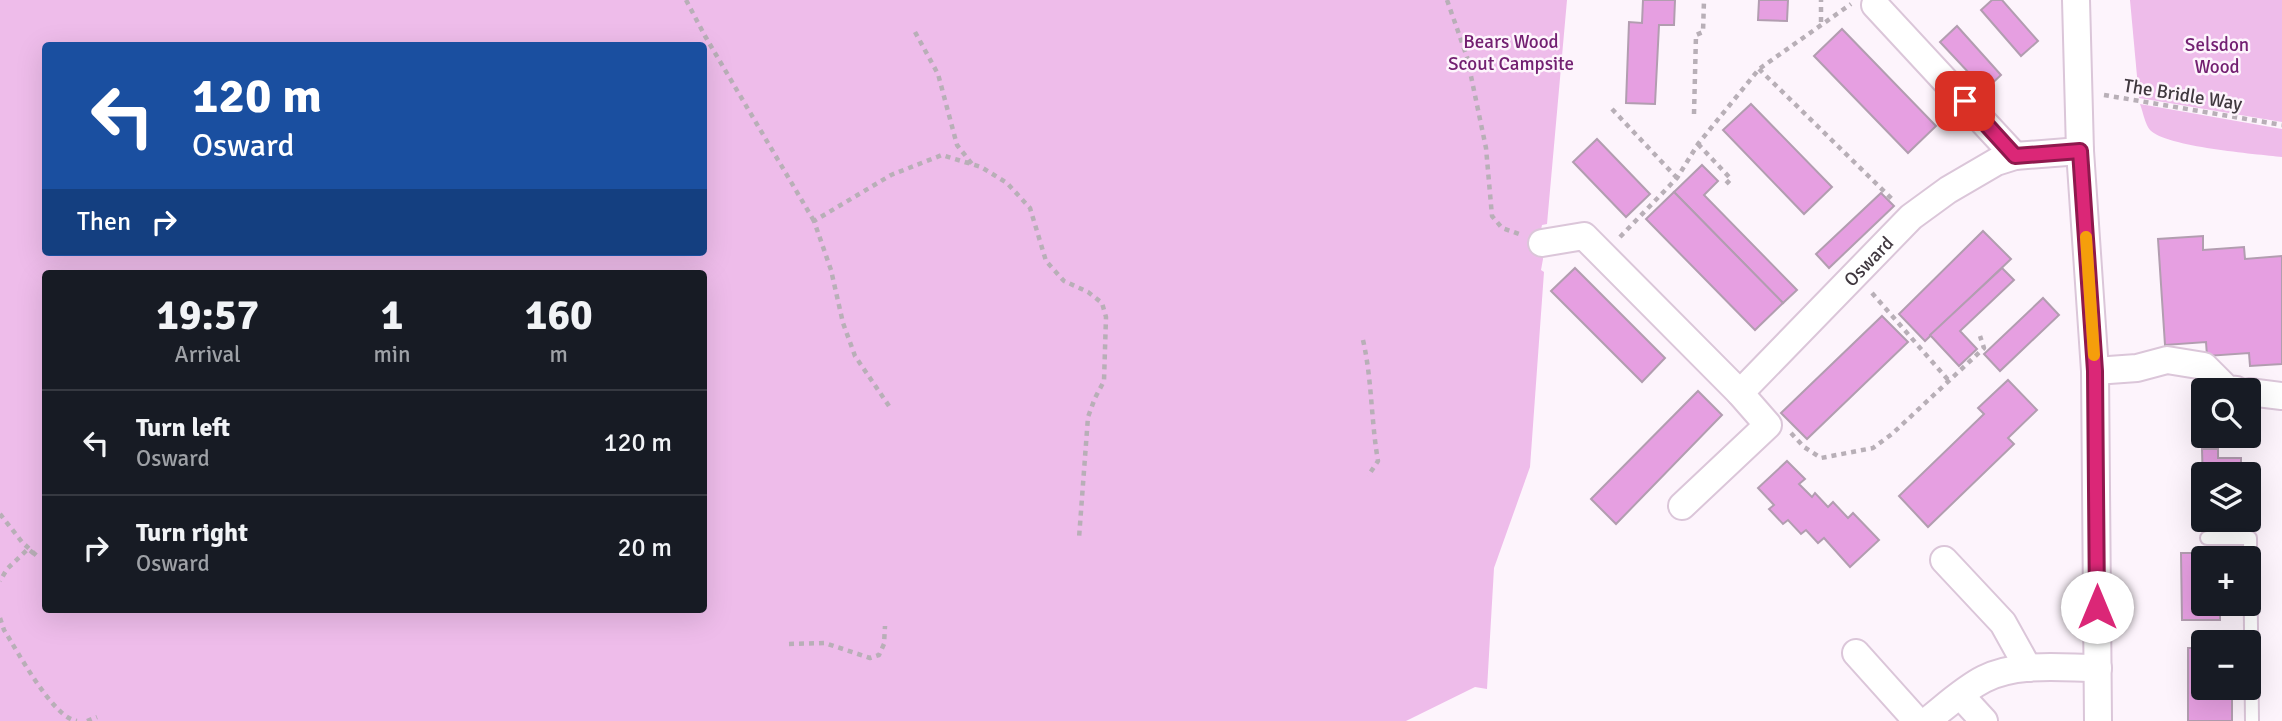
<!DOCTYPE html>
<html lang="en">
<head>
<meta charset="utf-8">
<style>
	body { margin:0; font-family:Signika,sans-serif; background:#242831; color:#f1f3f6; height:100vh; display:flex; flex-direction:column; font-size:26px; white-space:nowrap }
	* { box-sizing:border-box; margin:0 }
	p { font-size:23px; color:#9ea1a6 }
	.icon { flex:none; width:38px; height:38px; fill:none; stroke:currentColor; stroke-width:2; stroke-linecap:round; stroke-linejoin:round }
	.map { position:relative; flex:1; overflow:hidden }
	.side { position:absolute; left:42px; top:270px; width:665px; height:343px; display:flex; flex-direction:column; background:#171b24; border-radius:7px; box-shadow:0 7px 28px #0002 }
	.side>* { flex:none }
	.guide { position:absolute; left:42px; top:42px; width:665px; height:214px; border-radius:7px; box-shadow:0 7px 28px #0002; background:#1a4fa0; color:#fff; overflow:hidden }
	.buttons { position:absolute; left:2191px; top:378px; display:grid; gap:14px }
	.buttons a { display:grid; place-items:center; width:70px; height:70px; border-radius:7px; background:#171b24; box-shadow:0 7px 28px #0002; font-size:35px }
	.pin { position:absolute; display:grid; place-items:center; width:60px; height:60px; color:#fff; margin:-30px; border-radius:14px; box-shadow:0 4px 10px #0006 }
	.me { position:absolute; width:77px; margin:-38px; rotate:0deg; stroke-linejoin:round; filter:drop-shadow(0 0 5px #0008) }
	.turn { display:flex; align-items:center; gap:24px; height:147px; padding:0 35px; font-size:32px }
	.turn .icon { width:91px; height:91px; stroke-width:2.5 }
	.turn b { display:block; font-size:49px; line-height:60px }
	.then { display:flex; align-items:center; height:66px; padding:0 35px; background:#0003; gap:14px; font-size:26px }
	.eta { display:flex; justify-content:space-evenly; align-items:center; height:119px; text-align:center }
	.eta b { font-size:42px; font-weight:700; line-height:49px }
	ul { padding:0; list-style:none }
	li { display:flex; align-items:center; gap:21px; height:105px; padding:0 35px; border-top:2px solid #363941 }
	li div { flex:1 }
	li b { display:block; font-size:26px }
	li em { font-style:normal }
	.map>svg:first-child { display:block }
	.green { fill:#eebcea; fill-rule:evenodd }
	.building { fill:#e69fe1; stroke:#b29db0; stroke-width:2 }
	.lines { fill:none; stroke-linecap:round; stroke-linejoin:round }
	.lane-casing { stroke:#dbc6d9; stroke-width:16 }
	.street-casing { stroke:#dbc6d9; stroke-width:30 }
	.path { stroke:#b8afb7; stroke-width:4.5; stroke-dasharray:5 5; stroke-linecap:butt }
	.lane { stroke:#fff; stroke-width:12 }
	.street { stroke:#fff; stroke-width:26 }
	.route-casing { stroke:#8e194d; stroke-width:18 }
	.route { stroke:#db2777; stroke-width:12 }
	.slow { stroke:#f59e0b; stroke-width:12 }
	.labels { text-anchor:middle; stroke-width:5; stroke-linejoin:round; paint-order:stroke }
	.park-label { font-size:19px; fill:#732071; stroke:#fdf4fc }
	.street-label { font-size:19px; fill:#40383f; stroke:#fdf4fc }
</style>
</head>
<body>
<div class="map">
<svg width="2282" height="721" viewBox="0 0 2282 721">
	<rect width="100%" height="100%" fill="#fdf4fc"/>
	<g class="green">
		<path d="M0 0H1567L1547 224 1542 225 1541 230 1543 259 1541 270 1544 272 1530 467 1494 568 1487 689 1475 687 1406 721H0ZM46 46H704V252H46ZM46 273H704V609H46Z"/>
		<path d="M2130 0H2282V122L2139 98Z"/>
		<path d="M2140 104 2282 129V157C2256 154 2166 147 2150 130 2145 124 2143 112 2140 104Z"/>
	</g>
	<g class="building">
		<path d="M1643 0H1675L1674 25H1659L1655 104 1626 103 1629 22 1642 23Z"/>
		<path d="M1759 0H1788L1787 21 1758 20Z"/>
		<path d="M1992 0H2002L2038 41 2021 56 1981 10Z"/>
		<path d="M1957 26 2001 75 1985 90 1940 42Z"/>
		<path d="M1842 29 1936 126 1908 153 1814 56Z"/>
		<path d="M1751 104 1832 187 1804 214 1723 130Z"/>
		<path d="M1597 139 1650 194 1626 217 1573 162Z"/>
		<path d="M1702 165 1718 181 1704 195 1797 290 1783 303 1674 192Z"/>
		<path d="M1674 192 1783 303 1755 330 1646 219Z"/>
		<path d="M1881 193 1894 206 1829 268 1816 254Z"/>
		<path d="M1983 231 2011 259 1925 341 1899 314Z"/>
		<path d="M2203 236V250L2244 247 2245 259 2282 256V364L2250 366 2249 353 2207 356 2206 342 2165 345 2158 239Z"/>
		<path d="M1575 268 1665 358 1642 382 1551 291Z"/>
		<path d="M2002 268 2014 280 1960 331 1977 349 1959 366 1930 335Z"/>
		<path d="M2043 298 2059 315 2000 371 1984 354Z"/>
		<path d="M1882 316 1908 342 1807 439 1781 413Z"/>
		<path d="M2008 380 2037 410 2008 438 2014 444 1928 527 1899 496 1984 414 1978 408Z"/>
		<path d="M1698 391 1722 415 1616 524 1591 499Z"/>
		<path d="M2202 449H2218V458H2241V474H2203V486Z"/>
		<path d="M1787 461 1805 479 1799 484 1812 497 1815 493 1828 507 1833 502 1848 518 1853 513 1879 540 1850 567 1824 538 1818 543 1806 530 1801 534 1788 520 1783 524 1769 509 1774 505 1758 488Z"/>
		<path d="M2181 553H2220V558H2203V604H2220V620H2182Z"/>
		<path d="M2188 648H2203V688H2232V721H2188Z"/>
	</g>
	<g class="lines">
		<defs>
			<path id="lane" d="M2207 538H2250L2252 721"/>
			<g id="street">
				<path d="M2076 0 2080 151 2095 371 2098 721"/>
				<path d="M1875 5 2015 156"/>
				<path d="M1542 243 1584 236 1740 393 1768 425 1682 506"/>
				<path d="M2095 371 2137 368 2167 360 2204 366 2227 389 2236 390"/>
				<path d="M2249 392 2282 396"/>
				<path id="s1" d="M1740 393 1911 217 1948 190 1996 162 2015 156 2080 151"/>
				<path d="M1944 560 2003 623 2028 668"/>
				<path d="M1856 653 1917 721"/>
				<path d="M1961 696 1984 721"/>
				<path d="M1927 721C1945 707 1964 689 1984 679 2018 662 2061 668 2098 668"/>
			</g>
		</defs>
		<use href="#lane" class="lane-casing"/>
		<use href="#street" class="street-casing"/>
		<g class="path">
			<path d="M686 0 705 36 814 221"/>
			<path d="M1447 0 1467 57 1486 148 1492 216 1502 228 1522 235"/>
			<path d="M1821 22V0"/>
			<path d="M915 32 938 74 957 145 972 164"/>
			<path d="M1759 69 1892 199"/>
			<path d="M2104 95 2282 125"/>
			<path d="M1612 109 1677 178"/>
			<path d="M1694 114 1696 35 1703 32 1704 0"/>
			<path d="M1698 144 1731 179 1723 187"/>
			<path d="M1620 237 1677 178 1698 144 1759 69 1851 4"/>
			<path d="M1872 293 1950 382"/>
			<path d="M1363 340C1372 379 1371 421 1378 461L1368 476"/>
			<path d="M889 406 855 356 843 323 831 270 814 221 891 175 942 155 981 167 1007 183 1030 208 1046 261 1064 281 1088 292 1102 303 1106 317 1104 381 1095 398 1088 417 1079 538"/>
			<path d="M1791 433 1804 447 1821 458 1873 448 1892 434 1984 348 1980 336"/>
			<path d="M0 514 22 542 37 556 28 549 7 569 0 581"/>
			<path d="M0 618 4 630C18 652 53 718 77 721"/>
			<path d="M789 644 825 643 870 658 879 655 884 644 885 626"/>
			<path d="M87 721 97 717"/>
		</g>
		<use href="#lane" class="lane"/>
		<use href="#street" class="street"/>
	</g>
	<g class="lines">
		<defs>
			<path id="route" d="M1965 101 2015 156 2080 151 2095 371 2097 607"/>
		</defs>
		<use href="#route" class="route-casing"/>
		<use href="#route" class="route"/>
		<path class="slow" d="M2086 237 2094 355"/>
	</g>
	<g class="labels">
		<g class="park-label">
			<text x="1511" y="48">Bears Wood<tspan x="1511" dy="22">Scout Campsite</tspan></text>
			<text x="2217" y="51">Selsdon<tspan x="2217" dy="22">Wood</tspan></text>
		</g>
		<g class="street-label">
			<text transform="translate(2183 94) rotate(9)" y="7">The Bridle Way</text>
			<text dy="7" stroke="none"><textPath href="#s1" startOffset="184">Osward</textPath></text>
		</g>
	</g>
</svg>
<div class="buttons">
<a><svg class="icon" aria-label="search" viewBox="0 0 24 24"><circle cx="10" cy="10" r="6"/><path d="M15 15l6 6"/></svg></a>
<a><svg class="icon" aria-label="layers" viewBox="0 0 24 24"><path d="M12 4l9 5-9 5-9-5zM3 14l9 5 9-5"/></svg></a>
<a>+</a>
<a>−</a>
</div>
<div class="pin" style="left:1965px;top:101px;background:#d93025"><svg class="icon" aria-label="arrive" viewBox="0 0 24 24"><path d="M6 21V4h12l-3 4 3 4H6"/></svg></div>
<svg class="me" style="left:2097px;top:607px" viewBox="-20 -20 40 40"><circle r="19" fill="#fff"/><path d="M0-13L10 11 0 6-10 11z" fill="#db2777"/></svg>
<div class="guide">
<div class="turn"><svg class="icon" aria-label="left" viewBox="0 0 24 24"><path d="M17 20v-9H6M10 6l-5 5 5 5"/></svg><div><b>120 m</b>Osward</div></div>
<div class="then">Then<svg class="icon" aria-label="right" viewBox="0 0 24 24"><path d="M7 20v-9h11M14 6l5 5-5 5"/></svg></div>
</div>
<section class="side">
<div class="eta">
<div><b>19:57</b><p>Arrival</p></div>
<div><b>1</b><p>min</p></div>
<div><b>160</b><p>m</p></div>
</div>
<ul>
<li><svg class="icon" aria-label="left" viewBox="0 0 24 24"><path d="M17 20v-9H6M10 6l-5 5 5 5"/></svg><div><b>Turn left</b><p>Osward</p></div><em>120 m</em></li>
<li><svg class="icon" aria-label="right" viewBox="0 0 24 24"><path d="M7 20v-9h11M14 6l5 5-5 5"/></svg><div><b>Turn right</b><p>Osward</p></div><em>20 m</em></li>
</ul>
</section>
</div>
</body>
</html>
